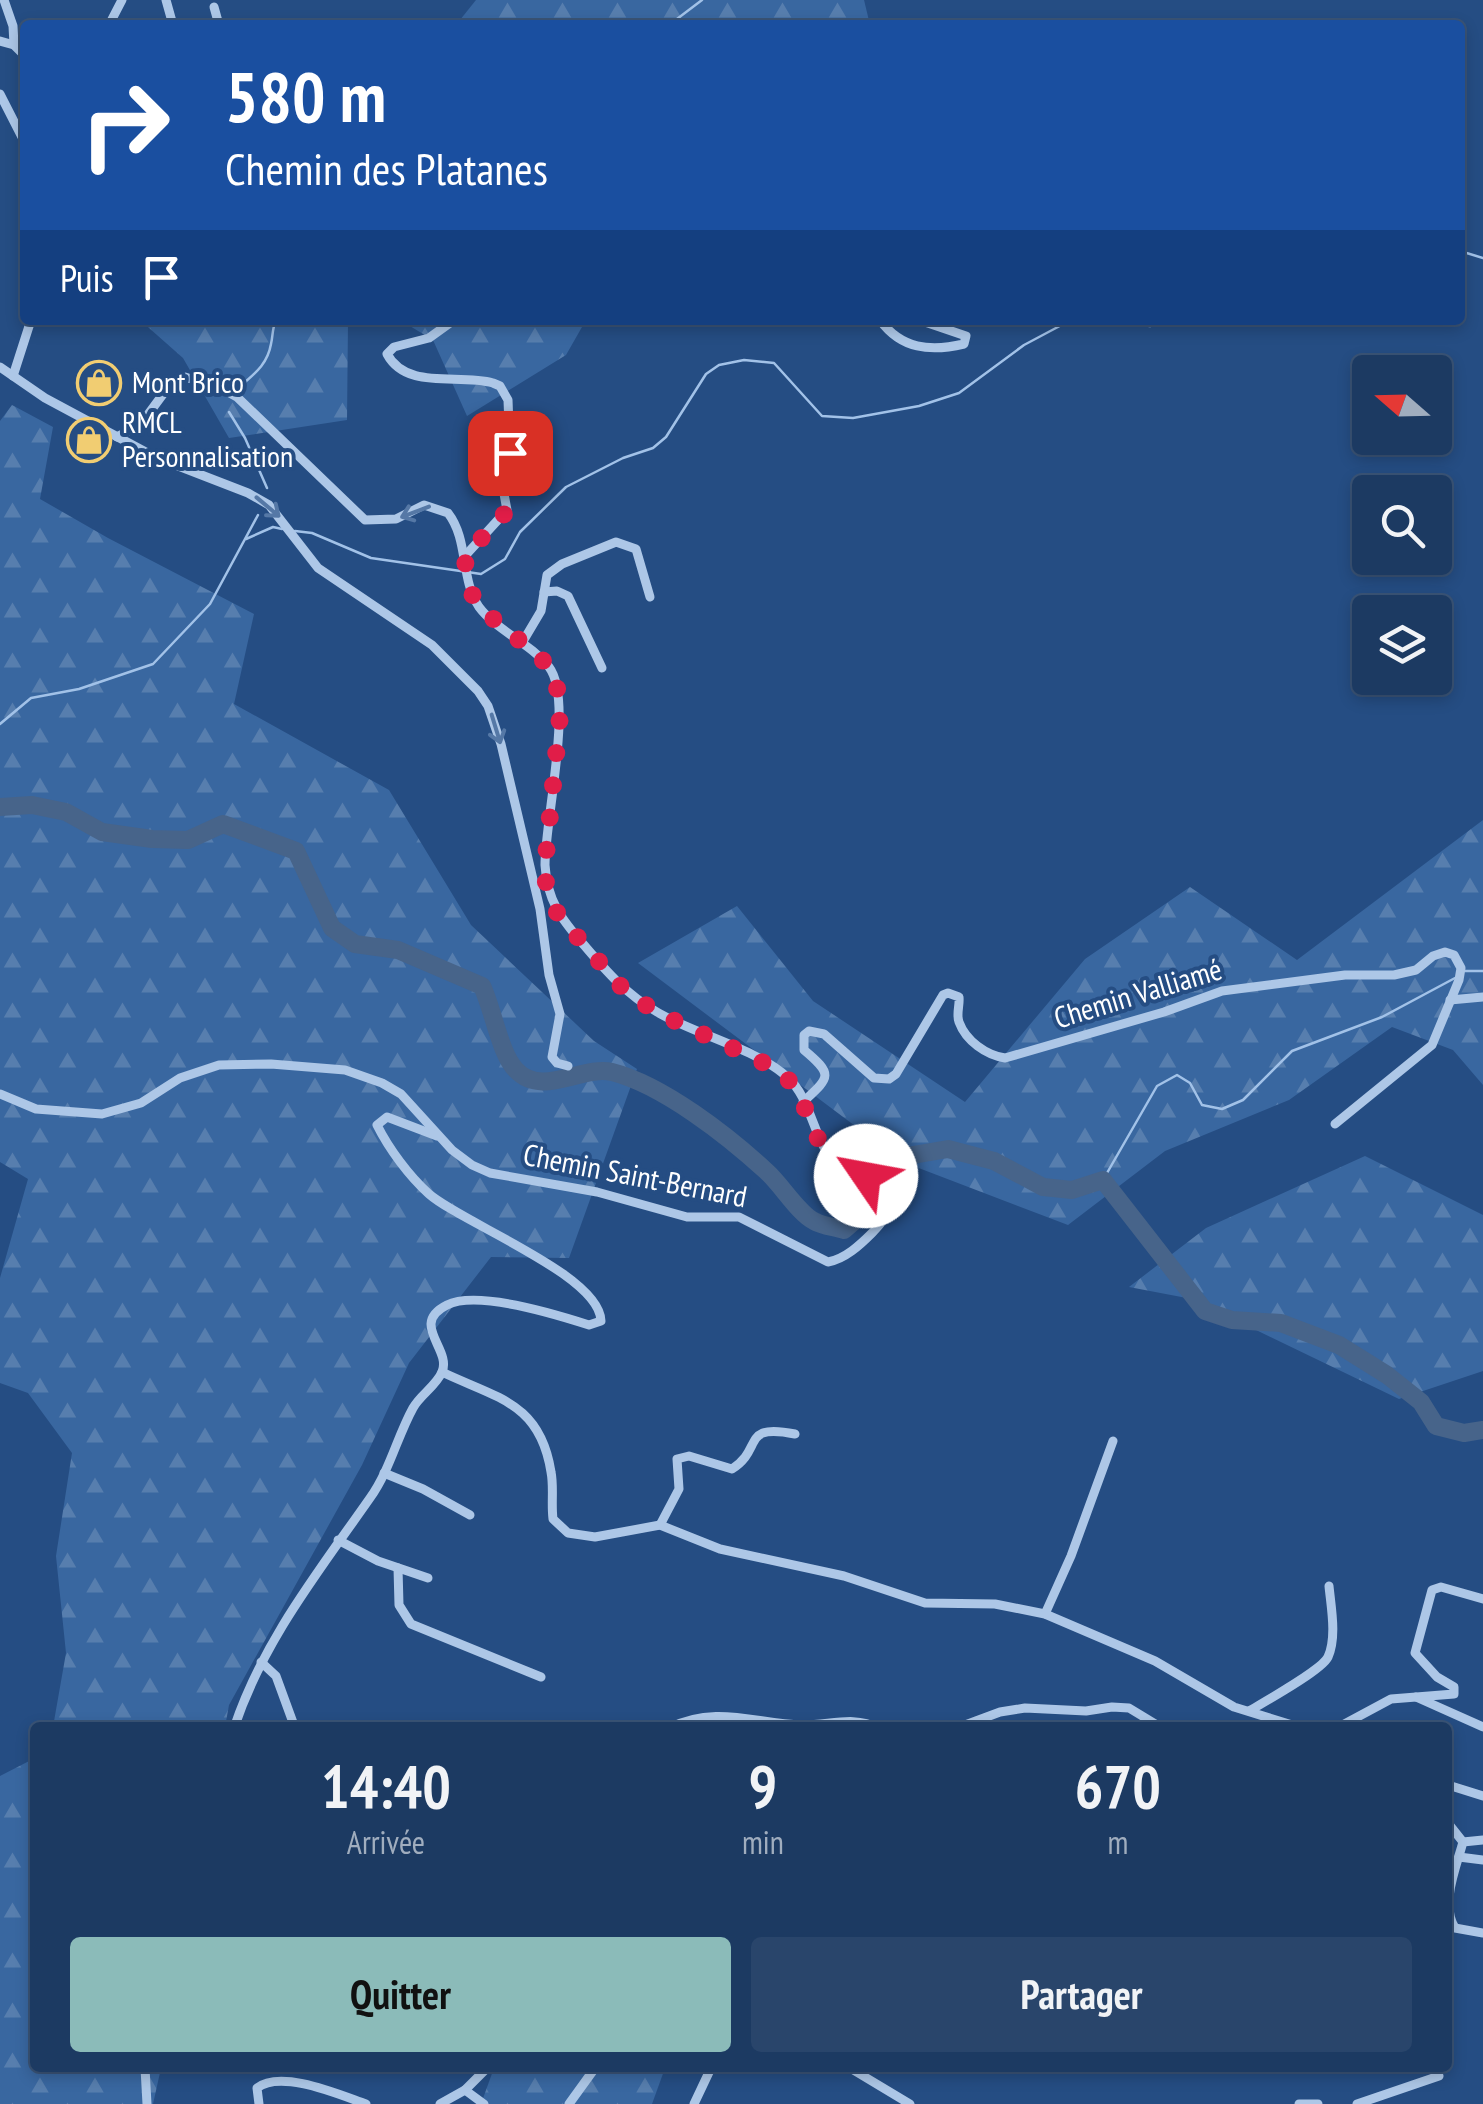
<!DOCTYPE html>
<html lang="fr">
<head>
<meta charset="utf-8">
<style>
	body { margin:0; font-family:"PT Sans Narrow",sans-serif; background:#29456b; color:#f1f3f6; height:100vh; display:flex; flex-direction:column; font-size:38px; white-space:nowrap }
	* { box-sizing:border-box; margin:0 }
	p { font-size:32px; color:#a0adbe }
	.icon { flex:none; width:55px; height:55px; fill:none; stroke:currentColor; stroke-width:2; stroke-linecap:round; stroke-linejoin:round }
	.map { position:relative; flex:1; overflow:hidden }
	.details { position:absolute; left:30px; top:1722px; width:1422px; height:350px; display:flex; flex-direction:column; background:#1c3a62; border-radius:10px; box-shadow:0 5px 15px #0003,0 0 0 2px #3a5477 }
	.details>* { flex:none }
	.banner { position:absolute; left:20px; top:20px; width:1445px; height:305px; border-radius:10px; box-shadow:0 5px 15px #0003,0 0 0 2px #3a5477; background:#1a4fa0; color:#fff; overflow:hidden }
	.needle { width:65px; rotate:290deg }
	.fabs { position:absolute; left:1352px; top:355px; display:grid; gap:20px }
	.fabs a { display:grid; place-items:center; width:100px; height:100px; border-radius:10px; background:#1c3a62; box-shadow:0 5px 15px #0003,0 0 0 2px #3a5477; font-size:50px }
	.pin { position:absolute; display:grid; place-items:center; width:85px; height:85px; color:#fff; margin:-42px; border-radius:20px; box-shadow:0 5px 15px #0006 }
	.me { position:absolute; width:110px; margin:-55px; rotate:303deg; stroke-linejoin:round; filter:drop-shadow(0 0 8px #0008) }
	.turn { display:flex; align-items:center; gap:35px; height:210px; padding:0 40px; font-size:45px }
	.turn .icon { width:130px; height:130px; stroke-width:2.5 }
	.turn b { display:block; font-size:70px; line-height:85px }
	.then { display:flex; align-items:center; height:95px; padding:0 40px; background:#0003; gap:20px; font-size:38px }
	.eta { display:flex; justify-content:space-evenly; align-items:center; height:170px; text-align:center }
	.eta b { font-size:60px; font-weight:700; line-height:70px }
	.primary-button { display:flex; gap:20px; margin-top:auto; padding:20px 40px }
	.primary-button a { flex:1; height:115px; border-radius:10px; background:#8bbbb9; color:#111; font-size:40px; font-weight:700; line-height:115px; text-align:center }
	.primary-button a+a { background:#29456b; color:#f1f3f6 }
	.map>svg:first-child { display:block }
	.forest { fill:url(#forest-firs) }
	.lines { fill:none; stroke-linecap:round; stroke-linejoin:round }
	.stream { stroke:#a2c2e8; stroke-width:2.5 }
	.river { stroke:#47648a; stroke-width:18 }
	.minor { stroke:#adc7e7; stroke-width:9 }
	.oneway { stroke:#5578a6 }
	.route { stroke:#e11d48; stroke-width:18; stroke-dasharray:0 32.4 }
	.labels { text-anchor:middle; stroke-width:8; stroke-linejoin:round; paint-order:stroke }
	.poi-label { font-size:30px; fill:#fff; stroke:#254d83; text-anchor:start }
	.street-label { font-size:30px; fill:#fff; stroke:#254d83 }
</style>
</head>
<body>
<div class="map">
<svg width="1483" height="2104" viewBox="0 0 1483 2104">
	<defs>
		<pattern id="forest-firs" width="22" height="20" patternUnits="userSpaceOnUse" patternTransform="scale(2.5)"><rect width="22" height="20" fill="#3967a0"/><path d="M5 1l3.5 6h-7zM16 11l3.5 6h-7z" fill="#577eae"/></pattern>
	</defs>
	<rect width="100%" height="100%" fill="#254d83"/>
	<g class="forest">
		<path d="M476 0H864L870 25H456Z"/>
		<path d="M140 320H348L347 420 229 438 183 358Z"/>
		<path d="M400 320H586L566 355 467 416 433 340Z"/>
		<path d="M12 405 53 427 40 499 108 538 254 614 234 704 389 790 471 925 594 1041 637 1069 569 1258 491 1257 409 1363 362 1465 229 1705 225 1727H53L66 1653 56 1556 72 1453 28 1393 0 1383V1278L28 1179 0 1162V421Z"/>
		<path d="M1483 820V1085L1453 1050 1392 1027 1289 1100 1165 1151 1068 1225 903 1162 638 963 737 906 813 1001 965 1102 1085 959 1190 887 1297 960Z"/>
		<path d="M1365 1156 1483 1215V1371L1399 1399 1192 1299 1129 1287 1206 1228Z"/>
		<path d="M35 1758V2068H161L153 2104H0V1776Z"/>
		<path d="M494 2068H665L652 2104H481Z"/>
	</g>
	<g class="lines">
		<g class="stream">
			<path d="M669 25 702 0"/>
			<path d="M1460 251 1483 258"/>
			<path d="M1104 320 1150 326 1182 320"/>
			<path d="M236 390C251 376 267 367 271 344 273 336 272 329 276 320"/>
			<path d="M229 412 245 438 267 488"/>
			<path d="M295 531 312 533 371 558 481 574 505 559 520 532 566 487 623 458 653 448 666 437 706 374 719 365 744 360 774 363 822 416 853 418 919 406 959 393 1024 345 1071 320"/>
			<path d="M246 539 273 527 282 529"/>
			<path d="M0 724 31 698 79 689 153 664 210 604 258 515"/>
			<path d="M1465 971H1483"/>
			<path d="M1103 1180 1157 1086 1177 1075 1190 1083 1202 1105 1222 1109 1243 1100 1292 1051 1382 1017 1455 978"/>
		</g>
		<path class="river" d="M0 807 32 805 66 812 102 832 152 839 188 840 223 824 296 851 332 928 355 944 398 950 482 986C493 1009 500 1054 516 1070 542 1098 582 1065 612 1072 663 1085 728 1136 766 1171 781 1184 798 1213 814 1221 822 1226 835 1227 844 1230L859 1217 913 1155 948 1149 994 1161 1043 1187 1072 1190 1103 1180 1205 1311 1232 1320 1281 1323 1339 1345 1387 1375 1421 1402 1436 1426 1464 1433 1483 1430"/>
		<g class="minor">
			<path d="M4 0 13 26 14 45"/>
			<path d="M166 0 173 25"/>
			<path d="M214 7 219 25"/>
			<path d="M109 25 122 0"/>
			<path d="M0 41 14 45 25 56"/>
			<path d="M0 94 25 143"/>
			<path d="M454 320 429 338 394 347 387 354C407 391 459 373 493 383L500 386 508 400 510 453 502 483 507 510 464 557"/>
			<path d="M880 320C901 349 930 352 964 344L966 336 919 320"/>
			<path d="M0 367 45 398 155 457 248 493 269 505 318 568 432 645 478 691 488 706 501 744 540 909 549 975 560 1014 552 1057 557 1063 568 1066"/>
			<path d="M13 376 31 320"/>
			<path d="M544 592 557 591 568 596 602 668"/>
			<path d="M522 643 541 611 547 575 562 564 616 542 636 549 650 597"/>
			<path d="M1450 1000 1483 997"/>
			<path d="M0 1094 36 1109 102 1114 141 1103 180 1078 219 1065 271 1064 345 1070 382 1083 401 1094 452 1150 472 1165 490 1173 597 1192 687 1217H739L828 1262C845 1259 860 1245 872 1233 926 1179 846 1183 826 1151 812 1128 808 1095 787 1077 757 1049 694 1034 657 1012 627 995 606 971 584 945 561 919 547 900 545 865 545 819 574 700 549 667 530 643 497 631 479 607 460 579 469 540 448 513L424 505 396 519 365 520 237 397 221 388 185 377 169 386 141 424 117 437"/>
			<path d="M803 1102C830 1077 834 1075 804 1050V1035L809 1031 824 1034 874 1078 889 1079 896 1074 943 995 948 993 959 997C960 1005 956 1014 959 1022 966 1041 986 1055 1005 1058L1164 1012 1222 991 1345 975H1394L1416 970 1433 956 1445 952 1454 955 1461 968 1459 980 1432 1045 1335 1124"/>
			<path d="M442 1372C496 1398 540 1402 551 1472 554 1487 551 1503 553 1519L568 1533 595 1537 660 1525 720 1549 844 1576 925 1603 995 1604 1045 1614 1155 1661 1234 1707 1302 1728"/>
			<path d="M384 1473 423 1489 470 1515"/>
			<path d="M660 1525 679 1489 677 1459 689 1456 732 1469C764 1449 740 1423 795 1434"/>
			<path d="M338 1540 378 1561 428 1578"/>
			<path d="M398 1568 399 1605 411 1624 541 1677"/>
			<path d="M1045 1614 1071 1556 1113 1441"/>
			<path d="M261 1662 276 1676 295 1728"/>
			<path d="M1416 1697 1483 1727"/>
			<path d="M1249 1711C1264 1702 1322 1670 1328 1657 1337 1637 1331 1607 1329 1586"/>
			<path d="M234 1728C263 1641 319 1571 370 1498 390 1470 397 1437 413 1408 420 1395 436 1386 442 1372 452 1349 409 1324 447 1305 477 1290 558 1315 589 1325L601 1321C600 1275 462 1223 429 1194 409 1176 389 1149 377 1125L387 1117 437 1136"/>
			<path d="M669 1728C715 1705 754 1723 801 1725 828 1726 853 1715 878 1728"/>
			<path d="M957 1728 1000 1712 1025 1708 1086 1711 1112 1707 1129 1708 1162 1728"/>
			<path d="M1337 1728 1391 1699 1454 1694V1687L1437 1677 1415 1653 1432 1590 1441 1587 1483 1599"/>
			<path d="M1448 1785 1483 1796"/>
			<path d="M1448 1823 1463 1842"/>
			<path d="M1483 1840 1463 1842C1456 1868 1440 1904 1455 1928L1483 1933"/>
			<path d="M1459 1857 1483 1860"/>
			<path d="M145 2068 147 2104"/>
			<path d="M850 2068 910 2104"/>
			<path d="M465 2090 484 2104"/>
			<path d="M259 2104 257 2088C281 2069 340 2095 366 2104"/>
			<path d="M440 2104 465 2090 487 2068"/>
			<path d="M569 2104 595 2068"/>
			<path d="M694 2104 711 2068"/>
			<path d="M1299 2104H1318"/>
			<path d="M1357 2104 1439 2076"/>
		</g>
	</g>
	<defs><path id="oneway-shaft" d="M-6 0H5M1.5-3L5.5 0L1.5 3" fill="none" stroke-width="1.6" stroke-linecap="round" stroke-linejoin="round" transform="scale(2.5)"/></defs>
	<g class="oneway">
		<use href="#oneway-shaft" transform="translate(268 507) rotate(40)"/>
		<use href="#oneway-shaft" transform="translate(415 512) rotate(159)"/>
		<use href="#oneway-shaft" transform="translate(496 729) rotate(73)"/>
	</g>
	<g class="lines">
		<path class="route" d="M510 453 502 483 508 510 464 557 472 594 480 608 541 658 556 678 560 716 545 865 546 884 558 915 626 992 658 1013 777 1069C810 1094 808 1139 836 1163 844 1170 856 1173 866 1176"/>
	</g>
	<defs>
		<symbol id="shop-ring" viewBox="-11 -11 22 22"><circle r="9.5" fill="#254d83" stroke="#f1cd72" stroke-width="1.5"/><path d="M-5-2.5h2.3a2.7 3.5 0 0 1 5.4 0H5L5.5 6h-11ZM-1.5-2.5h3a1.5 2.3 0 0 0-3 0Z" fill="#f1cd72"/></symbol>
	</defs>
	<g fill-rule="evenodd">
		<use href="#shop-ring" x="74" y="358" width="50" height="50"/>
		<use href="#shop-ring" x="64" y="415" width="50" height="50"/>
	</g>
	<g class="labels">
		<g class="poi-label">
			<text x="132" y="393">Mont Brico</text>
			<text x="122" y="433">RMCL<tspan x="122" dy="34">Personnalisation</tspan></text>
		</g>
		<g class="street-label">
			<text transform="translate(1138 994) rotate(-17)" y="10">Chemin Valliamé</text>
			<text transform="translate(635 1176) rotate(11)" y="10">Chemin Saint-Bernard</text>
		</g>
	</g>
</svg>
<div class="fabs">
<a><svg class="needle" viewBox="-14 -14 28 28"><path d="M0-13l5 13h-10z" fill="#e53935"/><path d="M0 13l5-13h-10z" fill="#a0adbe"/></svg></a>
<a><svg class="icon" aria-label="search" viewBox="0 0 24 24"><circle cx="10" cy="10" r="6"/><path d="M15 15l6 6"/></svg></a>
<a><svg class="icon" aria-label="layers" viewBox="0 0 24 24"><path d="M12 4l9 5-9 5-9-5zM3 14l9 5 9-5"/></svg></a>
</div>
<div class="pin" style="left:510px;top:453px;background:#d93025"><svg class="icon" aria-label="arrive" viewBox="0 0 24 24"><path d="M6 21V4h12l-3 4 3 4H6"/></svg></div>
<svg class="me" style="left:866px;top:1176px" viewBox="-20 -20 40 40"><circle r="19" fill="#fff"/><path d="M0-13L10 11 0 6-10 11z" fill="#e11d48"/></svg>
<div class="banner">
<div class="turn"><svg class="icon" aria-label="right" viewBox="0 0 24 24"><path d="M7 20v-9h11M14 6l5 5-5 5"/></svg><div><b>580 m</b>Chemin des Platanes</div></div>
<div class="then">Puis<svg class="icon" aria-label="arrive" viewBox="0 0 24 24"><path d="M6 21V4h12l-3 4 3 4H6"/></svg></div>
</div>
<section class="details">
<div class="eta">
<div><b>14:40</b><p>Arrivée</p></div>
<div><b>9</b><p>min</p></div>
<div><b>670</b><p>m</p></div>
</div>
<div class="primary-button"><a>Quitter</a><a>Partager</a></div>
</section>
</div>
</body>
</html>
